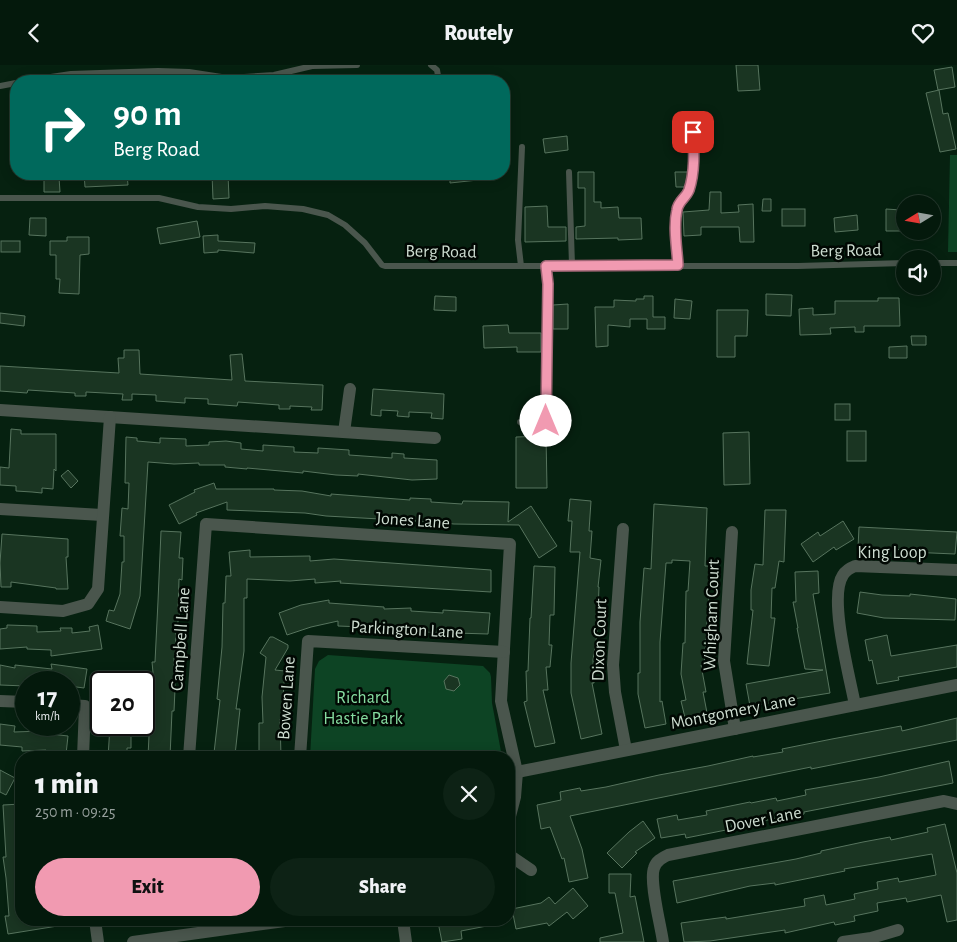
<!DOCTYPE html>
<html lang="en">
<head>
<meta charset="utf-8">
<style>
	body { margin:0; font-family:"Alegreya Sans",sans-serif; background:#0d2215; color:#f1f3f6; height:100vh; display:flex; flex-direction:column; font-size:19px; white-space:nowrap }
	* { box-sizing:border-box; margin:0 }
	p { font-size:16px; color:#97a09d }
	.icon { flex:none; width:28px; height:28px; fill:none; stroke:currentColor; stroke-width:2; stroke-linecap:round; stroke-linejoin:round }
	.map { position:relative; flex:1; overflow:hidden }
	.sheet { position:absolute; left:15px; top:686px; width:500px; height:175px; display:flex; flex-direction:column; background:#04190c; border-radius:20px; box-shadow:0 2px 12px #0003,0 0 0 1px #25382d }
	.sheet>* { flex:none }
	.guide { position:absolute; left:10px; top:10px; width:500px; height:105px; border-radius:20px; box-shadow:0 2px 12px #0003,0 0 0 1px #25382d; background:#00695c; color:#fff; overflow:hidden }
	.needle { width:32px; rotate:259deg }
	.tools { position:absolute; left:896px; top:130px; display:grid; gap:10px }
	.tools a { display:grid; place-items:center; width:45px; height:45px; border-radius:50%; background:#04190c; box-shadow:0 2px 12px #0003,0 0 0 1px #25382d; font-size:25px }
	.speed { position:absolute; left:15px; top:606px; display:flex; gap:10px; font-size:25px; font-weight:700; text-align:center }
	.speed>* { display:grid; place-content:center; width:65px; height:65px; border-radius:50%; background:#04190c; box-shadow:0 2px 12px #0003,0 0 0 1px #25382d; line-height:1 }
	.speed small { font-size:12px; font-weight:400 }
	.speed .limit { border:2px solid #111; border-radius:8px; background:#fff; color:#111 }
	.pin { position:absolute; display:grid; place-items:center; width:42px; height:42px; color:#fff; margin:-21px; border-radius:10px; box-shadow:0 2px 8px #0006 }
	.me { position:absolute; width:55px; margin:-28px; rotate:0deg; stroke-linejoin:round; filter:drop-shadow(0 0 4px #0008) }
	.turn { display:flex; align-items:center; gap:18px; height:105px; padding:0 20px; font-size:22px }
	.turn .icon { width:65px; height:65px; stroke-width:2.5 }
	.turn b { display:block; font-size:35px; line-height:42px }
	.round { display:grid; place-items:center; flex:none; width:52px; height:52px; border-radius:26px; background:#0d2215 }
	.head { display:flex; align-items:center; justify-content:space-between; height:85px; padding:0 20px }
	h1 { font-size:30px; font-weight:800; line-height:38px }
	.cta { display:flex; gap:10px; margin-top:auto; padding:10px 20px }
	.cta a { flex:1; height:58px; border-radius:30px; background:#f19ab1; color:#111; font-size:20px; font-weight:800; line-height:58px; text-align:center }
	.cta a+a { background:#0d2215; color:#f1f3f6 }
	header { display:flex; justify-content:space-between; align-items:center; height:65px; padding:0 20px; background:#04190c; font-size:22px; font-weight:800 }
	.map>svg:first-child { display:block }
	.green { fill:#0d4424 }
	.building { fill:#1a3522; stroke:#57745e }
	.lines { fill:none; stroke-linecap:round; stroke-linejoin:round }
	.service { stroke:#4a564d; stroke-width:6 }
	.minor { stroke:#4a564d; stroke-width:12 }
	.route-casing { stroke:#9d6473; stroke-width:12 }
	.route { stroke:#f19ab1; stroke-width:9 }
	.labels { text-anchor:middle; stroke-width:5; stroke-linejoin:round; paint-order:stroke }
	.street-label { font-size:18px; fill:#cddcd0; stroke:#010803 }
	.park-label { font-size:18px; fill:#86dca0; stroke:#010803 }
</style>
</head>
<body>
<header><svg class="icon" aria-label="back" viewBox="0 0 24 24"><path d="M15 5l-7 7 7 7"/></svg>Routely<svg class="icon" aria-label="heart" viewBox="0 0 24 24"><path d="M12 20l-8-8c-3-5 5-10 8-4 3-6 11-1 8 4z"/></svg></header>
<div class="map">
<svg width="957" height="877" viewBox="0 0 957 877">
	<rect width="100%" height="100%" fill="#062110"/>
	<g class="green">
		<path d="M950 90H957V187H948Z"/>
		<path d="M328 590 483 601 490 608 491 612 492 638 502 692H310L315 604 319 596Z"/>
	</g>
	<g class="building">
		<path d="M736 0H758L760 25 738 26Z"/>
		<path d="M952 2 955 22 938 25 934 5Z"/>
		<path d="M939 25 943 49 948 48 956 84 940 87 926 28Z"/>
		<path d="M567 71 568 85 545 88 543 74Z"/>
		<path d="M578 107H594V137H601V143L618 142 619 153H641L642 174 618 175V173L576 174V162L585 161V123H578Z"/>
		<path d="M675 107H688L685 122H676Z"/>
		<path d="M84 109H127L128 120 85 122Z"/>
		<path d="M212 109H228L229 133 213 134Z"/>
		<path d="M450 109H477L478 115 450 118Z"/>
		<path d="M44 112H59L60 127H44Z"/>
		<path d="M710 127H721V148L739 147 738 140 753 139 754 177H740L739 162H701V170L684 171 683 147 709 145Z"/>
		<path d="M763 134H771V146H762Z"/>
		<path d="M547 141 548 162H566V176L525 177V142Z"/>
		<rect x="782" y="144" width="23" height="17"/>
		<path d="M886 144 901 145 902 166H886Z"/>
		<path d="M857 150 858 165 835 167 834 153Z"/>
		<path d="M30 153H46V171L29 170Z"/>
		<path d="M197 156 200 172 160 179 157 163Z"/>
		<path d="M218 170V176L255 178 254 188 218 185V187L204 188 203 171Z"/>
		<path d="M67 172H89V189L80 190 79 229 59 228 60 214H56V190H50V176H67Z"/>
		<rect x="1" y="176" width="19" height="11"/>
		<path d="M766 229 792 230 791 251 766 250Z"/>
		<path d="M435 231 456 232V246L434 245Z"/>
		<path d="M644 231H653V252H665V264H647V254H630V262L608 260V281L596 282 595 242H614V235L636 236V234H644Z"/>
		<path d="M878 233H899L900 261H864V267H855V262L830 263 831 269 800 270 799 244 813 243V250L835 249V236H878Z"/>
		<path d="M675 234 692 236 690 254 674 253Z"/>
		<path d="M568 239V264H553V240Z"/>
		<path d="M717 245H748L747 271H735V292H717Z"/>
		<path d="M0 248 25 251 24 261 0 258Z"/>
		<path d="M508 260 509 268H541V287H517V282L484 283 483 261Z"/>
		<path d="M911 271H926V280H912Z"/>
		<path d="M907 281V293H889V282Z"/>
		<path d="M124 285H139L140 309 232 315 230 290 242 289 245 316 323 320 322 345H311L312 342 290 341V344H279V340L238 337 237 341 208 339V334L185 333V338L156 336V330L132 329V335H122L123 329 86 327V331H75V328L28 325 27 328 0 326V301L119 308 118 293H124Z"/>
		<path d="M373 324 444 329 443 354 431 353 432 348 409 347V352L397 351 398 346 381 345V351L371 350Z"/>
		<rect x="835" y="339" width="15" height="16"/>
		<path d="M11 364 21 365V369H56V406L54 404 53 424 42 423V428L32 427 16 426V421L0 420V402L9 403Z"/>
		<rect x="847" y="366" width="19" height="30"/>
		<path d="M749 367 750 419 724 420 723 368Z"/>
		<path d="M546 371 547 423H516V372Z"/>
		<path d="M126 372 137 373V376L160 378V373L186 374V381L209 380V377L226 376 241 378V384L263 386V380L294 382V387L318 388V383L349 385V390L392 393V388L404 389V393L437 395V414L412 415 358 409V411L336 410 303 406V408L247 403V404L225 402V400H199V398L174 399 148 397 140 531 130 564 106 556 109 545 114 546 120 529 122 497H124V471H120L122 443 128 444 129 418H125Z"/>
		<path d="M68 405 78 416 71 423 61 411Z"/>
		<path d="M214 418 216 424H274V425L302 426 331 431V429L410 435V433L431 434V437L462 439 463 436 509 437 508 457 531 441 557 481 539 493 519 460 454 459 434 457 326 451 305 448 227 445V437L196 448 197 450 179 459 169 440 195 427 194 425Z"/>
		<path d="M570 434 591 436 589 466H592L590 493 601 495 598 522H599L597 569 593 595 594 618H592L602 669 581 674 571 628V598L580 487H570L572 456H568Z"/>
		<path d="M654 439 707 443 705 501H711L704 601 701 600 706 627H703L708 653 686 657 681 636 686 635 681 609 683 578H685L686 526H688L690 496 672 495V498H666L660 577V637L662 636 666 659 645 663 638 629V608H640V557L644 503 651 504Z"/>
		<path d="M765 445H786L784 497 779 496 775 523H772L771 553H775L769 601 747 599 753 545H751V525L755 499 763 500Z"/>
		<path d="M843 456 854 474 836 485 834 482 813 497 801 479 818 467 820 471Z"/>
		<path d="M859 462 957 467 955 489 909 487V485L858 483Z"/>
		<path d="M161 466 181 467 179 493H183L182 515 179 514 178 546H180L176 567 175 593H174L175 624 174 646H172L170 692H148L150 649H152L154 618 152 597H155L158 536Z"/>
		<path d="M2 469 68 474V492H66L68 524H56V523L11 517V522H1L0 498Z"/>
		<path d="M250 485V492L310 491V496L334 494 491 505V527L340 518 341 516 315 518V514L290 516 247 514V533H244V586L236 644H240L235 690 214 688 220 635 217 634 222 582 223 538H225L226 511H231L229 487Z"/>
		<path d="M534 501 555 502 554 550H550L549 580H552L550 602H546L548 625H543L555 678 535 682 524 637 527 636 526 606H528L530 553H531Z"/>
		<path d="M818 506 819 528 813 529 830 628 750 641 746 619 823 605 805 604 797 563H798L793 537H796L795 507Z"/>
		<path d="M860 527 882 530 910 531V529L956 534 955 555 884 553 857 548Z"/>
		<path d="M329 535V538L384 542V544L411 543V546L443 548V545L490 548 488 569 391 566V563L338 561V556L311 562 287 570 279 548 301 540Z"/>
		<path d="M7 560 37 561V567L61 566 60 563H72V568L90 566 89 562 98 560 102 584 51 591V585L27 584V582L0 584V564L7 563Z"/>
		<path d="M887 570 891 591 957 580V602L898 612 899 615 877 619 872 595 869 596 865 575Z"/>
		<path d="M270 572H273L288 580V583L275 605 285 606 283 632 285 654H280L281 692H259V658H263L262 632 266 592 260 588Z"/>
		<path d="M51 599 87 604 84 623 69 621V618H26V621L0 620V600L15 603V600L52 604Z"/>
		<path d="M106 607 114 618H101V633L91 620Z"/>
		<path d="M449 610 458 613 460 620 454 626 446 624 444 616Z"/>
		<path d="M957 653V675L811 704V702L570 751 582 784 588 813 569 817 564 793 562 794 550 762 541 764 537 740 561 735 560 727 580 723 581 726 606 722 659 710 708 701 753 691V692L783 687 782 684 832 674 901 661 902 666Z"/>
		<path d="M0 659 15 661 14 667 42 666V668L68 671 66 689 46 687V685L22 686V682L0 680Z"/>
		<path d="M110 661H131V683H127V692H108Z"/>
		<path d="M949 696 953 718 804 747V749L731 761V764L686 773 685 769 661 773 657 754 677 750 678 755 707 750 706 746 750 737 751 738 776 733 777 736 806 730 805 725 879 712Z"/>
		<path d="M0 705 15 713 6 730 0 727Z"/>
		<path d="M21 739V855H70V859L8 869 5 851H9L6 813 3 792H6L3 740Z"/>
		<path d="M643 756 655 773 635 787 637 788 622 803 607 788 629 767Z"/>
		<path d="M945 759 957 808V855L947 857 941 830 907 837 906 833 877 838 878 846 854 851 855 856 835 860 834 857 785 868V865L710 876 684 877 681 858 726 852V854L805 841 804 834 824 830 826 840 855 834 854 829 878 824 877 817 898 813 899 817 936 810 932 789 844 804 845 806 775 820V818L750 821 677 838 673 816 796 794 821 788V786L863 777 890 772 891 775 928 767 927 763Z"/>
		<path d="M609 809H631L630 832 635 831 644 877H600V873L623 868 615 828H609Z"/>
		<path d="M573 823 588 841 573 854 567 847 549 861 547 858 516 864 512 844 541 838 549 832 555 839Z"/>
		<path d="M450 855H497V859L461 866 462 874 442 877 438 857Z"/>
	</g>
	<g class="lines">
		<g class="service">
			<path d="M431 0 437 5 439 16"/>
			<path d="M24 16 71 9 158 6 189 7 228 13 274 10 312 1 357 0"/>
			<path d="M0 21 16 18"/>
			<path d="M569 107 572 200"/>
			<path d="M0 133H159L198 142 231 144 265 141 303 144 328 150 345 160 365 178 382 200 385 201H798L905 198"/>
			<path d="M932 198H957"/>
			<path d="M678 200C677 183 673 162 677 145 678 136 686 133 689 125 696 107 694 86 693 67"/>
			<path d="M521 201 518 175 522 82"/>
			<path d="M520 357H544L546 355 548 219 546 201"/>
		</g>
		<g class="minor">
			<path d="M0 345 435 373"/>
			<path d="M344 367 350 324"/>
			<path d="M0 444 102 450"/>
			<path d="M623 464 613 600 615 627 626 685"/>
			<path d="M732 467 724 596 735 664"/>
			<path d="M0 542 63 546 88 539 98 524 110 352"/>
			<path d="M0 636 26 637"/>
			<path d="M69 640 85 641 83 692"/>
			<path d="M855 640C850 613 828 532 843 510 846 505 850 503 855 501L957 505"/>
			<path d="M189 692 206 459 510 479 501 636 517 707 515 732 509 755"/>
			<path d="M300 692 308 576 504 587"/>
			<path d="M517 707 957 620"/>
			<path d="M509 790 531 805"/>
			<path d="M95 855 98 877"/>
			<path d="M403 855 406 877"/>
			<path d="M133 877 292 855"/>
			<path d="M663 877C661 861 649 817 654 803 656 796 662 793 668 790L944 736 957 739"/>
			<path d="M843 877 871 873 898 865"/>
		</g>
	</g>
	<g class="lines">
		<defs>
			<path id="route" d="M546 356 548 219 546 201 678 200C677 183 673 162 677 145 678 136 686 133 689 125 695 107 694 86 693 67"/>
		</defs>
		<use href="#route" class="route-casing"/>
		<use href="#route" class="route"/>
	</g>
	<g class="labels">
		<g class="street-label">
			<text transform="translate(846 185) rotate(-1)" y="6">Berg Road</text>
			<text transform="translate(441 186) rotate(1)" y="6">Berg Road</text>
			<text transform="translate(413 455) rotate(4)" y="6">Jones Lane</text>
			<text x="892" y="493">King Loop</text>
			<text transform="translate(711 550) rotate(-88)" y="6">Whigham Court</text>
			<text transform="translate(407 564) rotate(3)" y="6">Parkington Lane</text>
			<text transform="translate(180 574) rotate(-86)" y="6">Campbell Lane</text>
			<text transform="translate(599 575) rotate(-88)" y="6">Dixon Court</text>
			<text transform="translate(286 633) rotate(-86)" y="6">Bowen Lane</text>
			<text transform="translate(733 646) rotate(-11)" y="6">Montgomery Lane</text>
			<text transform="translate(763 754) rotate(-11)" y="6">Dover Lane</text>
		</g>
		<g class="park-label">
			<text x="363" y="638">Richard<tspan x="363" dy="21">Hastie Park</tspan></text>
		</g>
	</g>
</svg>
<div class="tools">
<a><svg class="needle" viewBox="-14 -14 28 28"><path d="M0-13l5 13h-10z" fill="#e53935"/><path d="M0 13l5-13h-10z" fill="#97a09d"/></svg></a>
<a><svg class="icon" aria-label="sound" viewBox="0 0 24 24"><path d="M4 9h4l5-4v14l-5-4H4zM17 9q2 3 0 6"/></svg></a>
</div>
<div class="speed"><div>17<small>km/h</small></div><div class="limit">20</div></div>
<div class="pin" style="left:693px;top:67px;background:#d93025"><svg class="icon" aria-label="arrive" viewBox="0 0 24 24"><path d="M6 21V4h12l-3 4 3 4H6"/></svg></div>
<svg class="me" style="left:546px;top:356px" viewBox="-20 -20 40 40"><circle r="19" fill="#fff"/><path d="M0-13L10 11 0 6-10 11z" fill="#f19ab1"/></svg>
<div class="guide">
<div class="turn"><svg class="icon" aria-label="right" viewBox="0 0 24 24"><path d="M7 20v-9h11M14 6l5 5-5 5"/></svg><div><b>90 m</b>Berg Road</div></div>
</div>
<section class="sheet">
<div class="head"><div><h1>1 min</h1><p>250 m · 09:25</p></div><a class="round"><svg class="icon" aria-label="close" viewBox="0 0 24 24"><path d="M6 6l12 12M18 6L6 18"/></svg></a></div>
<div class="cta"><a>Exit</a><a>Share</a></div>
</section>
</div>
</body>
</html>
